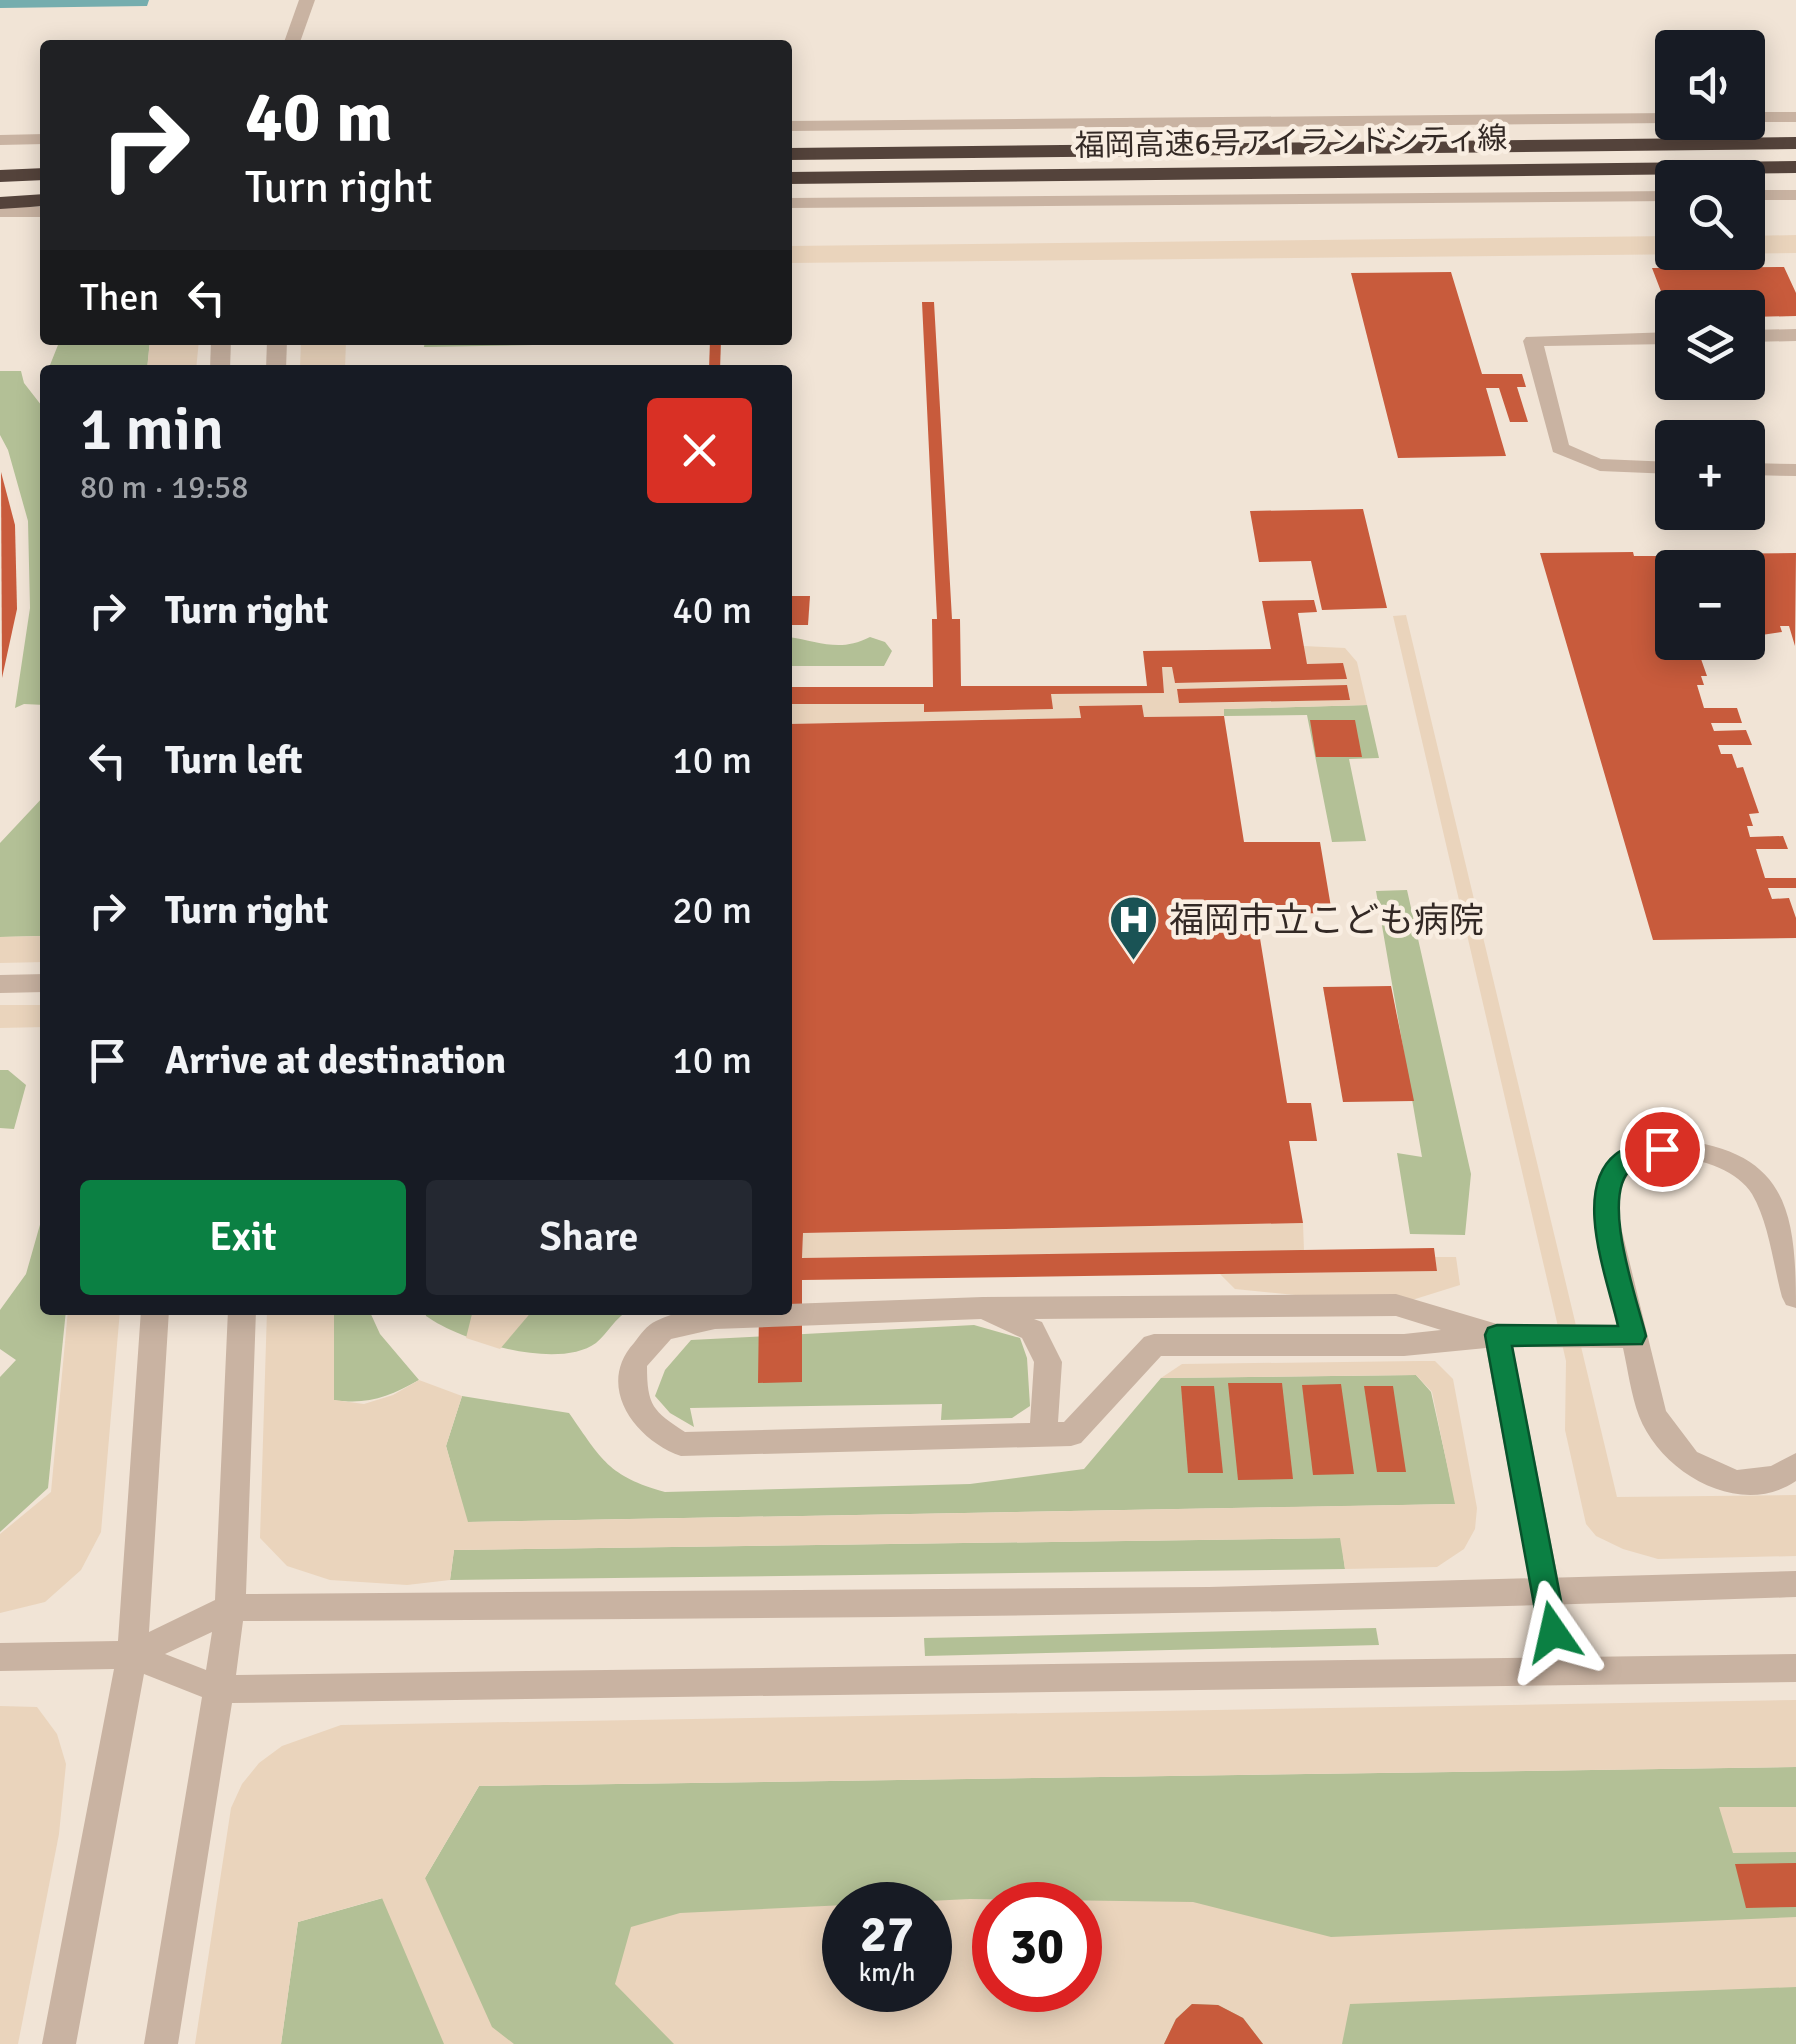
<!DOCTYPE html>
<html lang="en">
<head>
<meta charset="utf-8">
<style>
	body { margin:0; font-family:Signika,"Noto Sans JP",sans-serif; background:#242831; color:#f1f3f6; height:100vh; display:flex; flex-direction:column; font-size:38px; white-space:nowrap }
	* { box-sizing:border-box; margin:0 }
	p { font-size:32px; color:#9ea1a6 }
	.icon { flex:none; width:55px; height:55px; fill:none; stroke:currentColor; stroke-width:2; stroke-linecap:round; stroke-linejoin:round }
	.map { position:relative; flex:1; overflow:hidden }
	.drawer { position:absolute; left:40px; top:365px; width:752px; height:950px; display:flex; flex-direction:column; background:#171b24; border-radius:10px; box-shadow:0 5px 25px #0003 }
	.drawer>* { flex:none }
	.hud { position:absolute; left:40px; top:40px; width:752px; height:305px; border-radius:10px; box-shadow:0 5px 25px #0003; background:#202124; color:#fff; overflow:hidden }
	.buttons { position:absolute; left:1655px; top:30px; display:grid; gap:20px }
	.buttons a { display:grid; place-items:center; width:110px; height:110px; border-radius:10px; background:#171b24; box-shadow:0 5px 25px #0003; font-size:50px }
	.speed { position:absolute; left:822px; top:1882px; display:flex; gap:20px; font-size:50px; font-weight:700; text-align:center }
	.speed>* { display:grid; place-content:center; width:130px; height:130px; border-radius:50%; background:#171b24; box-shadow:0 5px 25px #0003; line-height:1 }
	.speed small { font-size:25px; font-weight:400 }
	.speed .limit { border:15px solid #d22; background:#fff; color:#111 }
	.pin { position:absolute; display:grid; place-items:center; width:85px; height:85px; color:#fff; margin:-42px; border:5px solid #fff; border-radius:50%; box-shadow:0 2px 10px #0007 }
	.me { position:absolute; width:110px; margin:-55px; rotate:349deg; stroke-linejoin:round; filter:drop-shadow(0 0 8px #0008) }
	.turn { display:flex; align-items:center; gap:35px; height:210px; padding:0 40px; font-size:45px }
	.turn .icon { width:130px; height:130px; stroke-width:2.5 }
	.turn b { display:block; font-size:70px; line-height:85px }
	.then { display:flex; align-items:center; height:95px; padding:0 40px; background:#0003; gap:20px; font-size:38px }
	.round { display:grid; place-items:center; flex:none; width:105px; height:105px; border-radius:10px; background:#242831 }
	.overview { display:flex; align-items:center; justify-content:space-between; height:170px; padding:0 40px }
	h1 { font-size:60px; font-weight:600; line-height:75px }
	.button { display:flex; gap:20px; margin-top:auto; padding:20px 40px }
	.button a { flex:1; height:115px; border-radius:10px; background:#0b8043; color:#fff; font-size:40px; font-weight:600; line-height:115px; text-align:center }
	.button a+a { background:#242831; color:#f1f3f6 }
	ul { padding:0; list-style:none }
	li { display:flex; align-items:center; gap:30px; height:150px; padding:0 40px }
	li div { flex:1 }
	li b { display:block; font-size:38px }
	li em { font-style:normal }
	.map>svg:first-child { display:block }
	.green { fill:#b3c096; fill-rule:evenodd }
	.plaza { fill:#ead4bc; fill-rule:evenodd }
	.water { fill:#75adae }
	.building { fill:#c85b3c }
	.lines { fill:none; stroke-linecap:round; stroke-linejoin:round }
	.service { fill:#c9b3a2; fill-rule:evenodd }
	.minor { fill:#c9b3a2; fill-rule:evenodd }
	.tertiary { fill:#c9b3a2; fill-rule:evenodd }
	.motorway { fill:#54433b; fill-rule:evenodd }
	.route { fill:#0b8043; stroke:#07532c; stroke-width:2.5 }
	.labels { text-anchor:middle; stroke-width:9; stroke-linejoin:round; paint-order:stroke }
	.far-street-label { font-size:30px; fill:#332925; stroke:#f9eee2 }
	.poi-label { font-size:35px; fill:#332925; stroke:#f9eee2; text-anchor:start }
</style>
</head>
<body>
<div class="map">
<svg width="1796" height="2044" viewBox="0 0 1796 2044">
	<rect width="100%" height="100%" fill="#f1e4d6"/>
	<g class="green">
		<path d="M60 340H150L147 370H48Z"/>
		<path d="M425 340H637L636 343 424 347Z"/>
		<path d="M0 371H21L24 383 45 410V705L24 704 15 708 30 608 28 521 8 450 0 435Z"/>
		<path d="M788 637C819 641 839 653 870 637L885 642 892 651 884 666H788Z"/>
		<path d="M1367 705 1379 758 1349 759 1366 841 1332 842 1307 715 1224 716 1223 709Z"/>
		<path d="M45 795V936L0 937V843Z"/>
		<path d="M1407 890 1471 1174 1465 1235 1410 1234 1397 1153 1422 1157 1376 891Z"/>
		<path d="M0 1070H8L26 1085 14 1129 0 1128Z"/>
		<path d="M45 1207V1310H66L48 1488 0 1532V1377L16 1360 0 1349V1310L26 1274Z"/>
		<path d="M334 1310H369L380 1334 419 1380C389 1397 368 1405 333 1400Z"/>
		<path d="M425 1310H629C615 1318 608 1333 596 1343 557 1371 461 1341 426 1316Z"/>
		<path d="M974 1325 1020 1338 1027 1358 1030 1406 1012 1418 941 1420 942 1404 690 1408 694 1427 670 1413 655 1396 665 1370 691 1340Z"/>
		<path d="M1416 1375 1431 1392 1456 1504 467 1522 446 1446 462 1396 569 1413C602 1460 608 1476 665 1492L970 1484 1084 1469 1161 1378Z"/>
		<path d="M1341 1538 1345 1569 450 1580 454 1550Z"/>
		<path d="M1376 1628 1379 1645 925 1656 924 1638Z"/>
		<path d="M1796 1767V2044H281L298 1922 383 1898 425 1878 479 1786ZM845 1905H930V1990H845ZM995 1905H1080V1990H995Z"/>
	</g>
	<g class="plaza">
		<path d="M1796 235V253L788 263V246L1672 236V252H1748V236Z"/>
		<path d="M150 340H199L196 370H147Z"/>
		<path d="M301 340H346L345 370H300Z"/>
		<path d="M1406 615 1617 1497 1796 1495V1556L1658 1559 1623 1549 1596 1536 1586 1524 1565 1430 1566 1361 1393 616Z"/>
		<path d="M1303 646 1345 648 1357 662 1367 705 1224 709V716L1144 717 1142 705 1079 706 1081 718 788 724V699L924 704V711L1052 708 1051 694 1164 693 1162 667H1172L1175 683 1346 679 1343 663 1307 664ZM1347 685 1350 700 1180 703 1177 689Z"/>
		<path d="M45 936V962L0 963V937Z"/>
		<path d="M0 1005H45V1027L0 1028Z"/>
		<path d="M1303 1223 1304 1251 802 1258 803 1233Z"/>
		<path d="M1435 1257H1456L1460 1285 1396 1305 1235 1289 1220 1274 1437 1271Z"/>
		<path d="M68 1310H120L101 1532 81 1570 45 1602 0 1613V1534L51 1492Z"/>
		<path d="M267 1310H334V1400L364 1404 393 1395 419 1380 462 1396 446 1446 468 1522 1455 1504 1432 1392 1416 1375 1161 1378 1182 1364 1419 1361H1435L1453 1379 1477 1508 1475 1529 1464 1549 1437 1567 1345 1569 1340 1538 454 1550 450 1580 407 1585 330 1580 287 1566 260 1538Z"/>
		<path d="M473 1310H533L500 1349 466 1338Z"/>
		<path d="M1796 1700V1767L479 1786 425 1878 492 2027 514 2044H444L382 1898 298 1922 281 2044H195L231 1808 242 1784 259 1763 282 1746 341 1725Z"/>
		<path d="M0 1706 37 1707 57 1734 66 1764 59 1834 18 2044H0Z"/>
		<path d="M1719 1807H1796V1852L1733 1853Z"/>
		<path d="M970 1899 1193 1902 1331 1937 1796 1917V1987L1350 2004 1342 2044H1263L1243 2018 1218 2005 1192 2004 1176 2019 1164 2044H674L615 1984 631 1927 680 1913ZM845 1905H930V1990H845ZM995 1905H1080V1990H995Z"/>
	</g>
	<path class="water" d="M0 0H149L147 6 0 8Z"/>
	<g class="building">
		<path d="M1784 267 1796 293V316L1748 317V308H1672V320L1652 268Z"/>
		<path d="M1451 272 1482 374H1522L1526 387H1517L1528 422H1510L1499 388H1486L1506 456 1398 458 1351 273Z"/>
		<path d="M922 302H934L952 619H960L961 686H1147L1143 651 1271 649 1262 601 1314 600 1317 612 1298 613 1307 664 1343 663 1347 679 1175 683 1172 667H1162L1164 693 1051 694 1053 709 924 712V704H791L788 687H933L932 619H937Z"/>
		<path d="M710 340H721L720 370H709Z"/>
		<path d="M1 472 15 525 17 609 2 678Z"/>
		<path d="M1363 509 1387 608 1322 610 1311 561 1259 562 1250 511Z"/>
		<path d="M1633 552 1634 556H1677L1681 568H1672V584H1657L1660 593H1672V608H1669L1672 642H1695L1707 676H1701L1704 685H1697L1704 708H1737L1742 723H1711L1714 731 1746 730 1752 745H1718L1721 754H1732L1737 768 1743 767 1759 813 1749 814 1753 826H1747L1750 837 1783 836 1788 849H1756L1765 878H1796V888H1768L1772 899 1789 898 1796 918V938L1653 940 1540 553Z"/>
		<path d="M1796 553 1795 646 1789 626H1780L1782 632 1748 637V568H1696L1692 554Z"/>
		<path d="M788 596H810L808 625H788Z"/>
		<path d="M1347 685 1350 700 1179 703 1177 689Z"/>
		<path d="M1142 705 1144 717 1224 716 1244 842H1320L1332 913 1256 914 1287 1103H1311L1317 1141H1289L1303 1223 803 1233 802 1258 1434 1248 1437 1271 802 1280V1382L758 1383 759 1310H788V724L1081 718 1079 706Z"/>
		<path d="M1310 720H1355L1362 757H1316Z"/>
		<path d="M1391 986 1414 1101 1343 1102 1323 987Z"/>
		<path d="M1228 1383H1282L1293 1479 1238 1480Z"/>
		<path d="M1341 1384 1354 1474 1313 1475 1302 1385Z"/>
		<path d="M1181 1386H1214L1223 1473H1188Z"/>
		<path d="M1364 1386H1393L1406 1472H1377Z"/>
		<path d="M1796 1863V1907L1746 1908 1735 1864Z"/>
		<path d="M1192 2004 1218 2005 1243 2018 1263 2044H1164L1176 2019Z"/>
	</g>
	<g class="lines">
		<g class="service">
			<path d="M1796 329V341L1748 342V330Z"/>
			<path d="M1672 332V344L1544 346 1569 445 1601 459 1672 462V474L1600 471 1553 452 1523 341 1526 337Z"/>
			<path d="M1748 463 1796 464V476L1748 475Z"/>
		</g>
		<path class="minor" d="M1674 1139C1786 1151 1796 1208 1796 1308L1786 1305 1782 1297C1773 1264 1769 1223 1752 1194 1733 1162 1663 1145 1634 1169 1621 1180 1619 1195 1617 1211L1666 1411 1697 1452 1737 1470 1771 1466 1796 1453V1481C1740 1519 1661 1473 1639 1416 1631 1395 1628 1370 1623 1348L1513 1347 1576 1671 1572 1681 1561 1685 1550 1681 1546 1671 1486 1348 1404 1356H1161L1081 1443 1071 1446 681 1456C635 1440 595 1386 634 1343 640 1335 647 1325 656 1321 694 1302 746 1310 788 1310V1304L983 1297 1396 1294 1497 1324 1618 1325C1600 1249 1553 1145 1674 1139ZM1396 1316 1441 1330 1404 1334H1154L1144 1337 1064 1422H1058L1062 1362 1042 1322 1034 1319ZM981 1319 1022 1338 1034 1362 1030 1423 685 1432C653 1411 647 1406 647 1366L671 1339 715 1329Z"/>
		<g class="tertiary">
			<path d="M299 0H315L299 45H283Z"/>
			<rect x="1748" y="112" width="48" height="10"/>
			<path d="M1672 113V123L788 131V121Z"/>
			<path d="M45 134V144L0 145V135Z"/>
			<rect x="1748" y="190" width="48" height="10"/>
			<path d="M1672 191V201L788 208V198Z"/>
			<rect x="0" y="207" width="45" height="10"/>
			<path d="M211 340H231L230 370H210Z"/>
			<path d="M267 340H287L286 370H266Z"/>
			<path d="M45 974V992L0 993V975Z"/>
			<path d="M141 1310H169L149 1632 215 1600 228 1310H256L246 1594 1209 1587 1796 1571V1597C1279 1616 761 1619 243 1621L236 1675 1796 1654V1682L232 1703 178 2044H144L202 1697 144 1674 76 2044H42L114 1669 0 1671V1643L118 1641ZM212 1632 206 1670 165 1654Z"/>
		</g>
		<g class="motorway">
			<path d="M1796 137V149L788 160V148Z"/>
			<path d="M1796 161V173L788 184V172Z"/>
			<path d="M45 168V180L0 182V170Z"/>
			<path d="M45 194V206L0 209V197Z"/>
		</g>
	</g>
	<path class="route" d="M1662 1140 1670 1143 1673 1149 1670 1156C1659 1159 1641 1161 1632 1168 1599 1195 1637 1299 1646 1336L1642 1344 1512 1346 1567 1632 1563 1641 1553 1645 1543 1641 1539 1632 1485 1335 1488 1328 1497 1325 1618 1326C1608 1280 1571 1189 1616 1154 1627 1145 1649 1144 1662 1140Z"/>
	<defs>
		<symbol id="hospital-pin" viewBox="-11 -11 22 30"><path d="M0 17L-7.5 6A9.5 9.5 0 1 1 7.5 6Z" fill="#1a5355" stroke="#f9eee2"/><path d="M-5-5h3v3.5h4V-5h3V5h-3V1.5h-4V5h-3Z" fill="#fff"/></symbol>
	</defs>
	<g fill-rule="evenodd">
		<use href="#hospital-pin" x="1106" y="892" width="55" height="75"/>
	</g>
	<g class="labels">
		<g class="far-street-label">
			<text transform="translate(1291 142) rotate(-1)" y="10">福岡高速6号アイランドシティ線</text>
		</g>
		<g class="poi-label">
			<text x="1169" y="932">福岡市立こども病院</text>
		</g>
	</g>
</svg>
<div class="buttons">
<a><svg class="icon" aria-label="sound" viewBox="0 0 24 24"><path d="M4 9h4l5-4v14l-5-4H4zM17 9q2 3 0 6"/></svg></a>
<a><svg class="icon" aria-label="search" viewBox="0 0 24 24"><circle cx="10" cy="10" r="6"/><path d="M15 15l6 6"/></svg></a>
<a><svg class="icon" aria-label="layers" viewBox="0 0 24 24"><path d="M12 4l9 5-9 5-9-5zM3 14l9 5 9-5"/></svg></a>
<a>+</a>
<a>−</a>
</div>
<div class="speed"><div>27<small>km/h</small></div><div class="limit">30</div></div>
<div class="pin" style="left:1662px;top:1149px;background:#d93025"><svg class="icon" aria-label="arrive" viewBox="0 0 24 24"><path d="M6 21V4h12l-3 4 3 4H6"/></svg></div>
<svg class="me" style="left:1553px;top:1632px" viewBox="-20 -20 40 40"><path d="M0-17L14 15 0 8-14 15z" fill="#0b8043" stroke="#fff" stroke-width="4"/></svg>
<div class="hud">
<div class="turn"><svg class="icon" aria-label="right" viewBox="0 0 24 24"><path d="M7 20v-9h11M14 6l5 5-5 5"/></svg><div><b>40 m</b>Turn right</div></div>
<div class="then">Then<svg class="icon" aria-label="left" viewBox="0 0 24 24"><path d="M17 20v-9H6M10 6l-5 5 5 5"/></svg></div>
</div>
<section class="drawer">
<div class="overview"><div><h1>1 min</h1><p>80 m · 19:58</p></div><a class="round" style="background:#d93025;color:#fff"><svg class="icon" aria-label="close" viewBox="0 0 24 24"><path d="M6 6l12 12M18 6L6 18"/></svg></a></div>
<ul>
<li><svg class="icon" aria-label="right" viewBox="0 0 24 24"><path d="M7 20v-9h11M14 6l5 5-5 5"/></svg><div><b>Turn right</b></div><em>40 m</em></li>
<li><svg class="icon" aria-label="left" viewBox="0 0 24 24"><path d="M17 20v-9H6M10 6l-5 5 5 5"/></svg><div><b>Turn left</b></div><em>10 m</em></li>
<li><svg class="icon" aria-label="right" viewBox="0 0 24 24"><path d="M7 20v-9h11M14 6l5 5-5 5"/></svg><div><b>Turn right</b></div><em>20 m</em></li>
<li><svg class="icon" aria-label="arrive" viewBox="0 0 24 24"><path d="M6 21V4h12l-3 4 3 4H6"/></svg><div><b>Arrive at destination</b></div><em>10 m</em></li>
</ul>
<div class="button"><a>Exit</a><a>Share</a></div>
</section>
</div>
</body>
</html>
